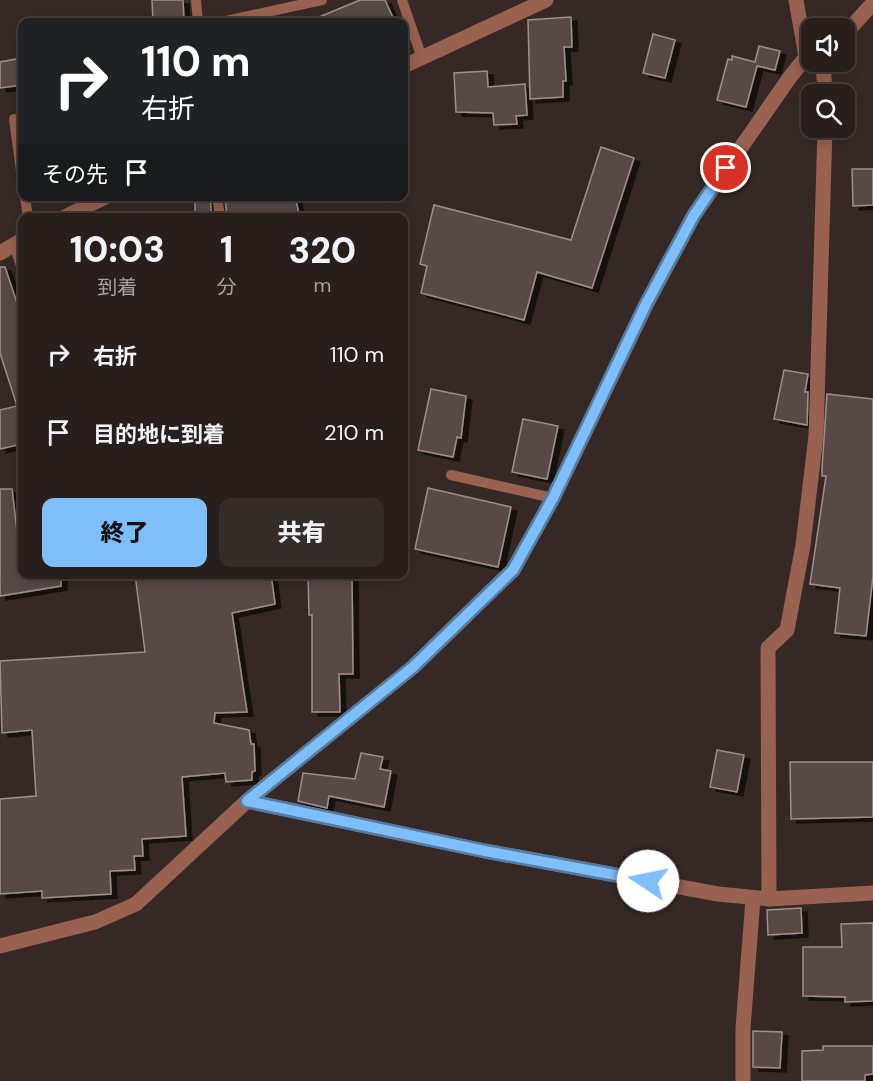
<!DOCTYPE html>
<html lang="ja">
<head>
<meta charset="utf-8">
<style>
	body { margin:0; font-family:"DM Sans","Noto Sans JP",sans-serif; background:#342c29; color:#f1f3f6; height:100vh; display:flex; flex-direction:column; font-size:22px; white-space:nowrap }
	* { box-sizing:border-box; margin:0 }
	p { font-size:20px; color:#a5a2a3 }
	.icon { flex:none; width:33px; height:33px; fill:none; stroke:currentColor; stroke-width:2; stroke-linecap:round; stroke-linejoin:round }
	.map { position:relative; flex:1; overflow:hidden }
	.sheet { position:absolute; left:18px; top:213px; width:390px; height:366px; display:flex; flex-direction:column; background:#281f1c; border-radius:12px; box-shadow:0 3px 15px #0003,0 0 0 2px #443d3b }
	.sheet>* { flex:none }
	.top-card { position:absolute; left:18px; top:18px; width:390px; height:183px; border-radius:12px; box-shadow:0 3px 15px #0003,0 0 0 2px #443d3b; background:#202124; color:#fff; overflow:hidden }
	.fabs { position:absolute; left:801px; top:18px; display:grid; gap:12px }
	.fabs a { display:grid; place-items:center; width:54px; height:54px; border-radius:12px; background:#281f1c; box-shadow:0 3px 15px #0003,0 0 0 2px #443d3b; font-size:30px }
	.pin { position:absolute; display:grid; place-items:center; width:51px; height:51px; color:#fff; margin:-26px; border:3px solid #fff; border-radius:50%; box-shadow:0 2px 6px #0007 }
	.me { position:absolute; width:66px; margin:-33px; rotate:281deg; stroke-linejoin:round; filter:drop-shadow(0 0 4px #0008) }
	.turn { display:flex; align-items:center; gap:21px; height:126px; padding:0 24px; font-size:27px }
	.turn .icon { width:78px; height:78px; stroke-width:2.5 }
	.turn b { display:block; font-size:42px; line-height:51px }
	.then { display:flex; align-items:center; height:57px; padding:0 24px; background:#0003; gap:12px; font-size:22px }
	.eta { display:flex; justify-content:space-evenly; align-items:center; height:102px; text-align:center }
	.eta b { font-size:36px; font-weight:800; line-height:42px }
	.primary-button { display:flex; gap:12px; margin-top:auto; padding:12px 24px }
	.primary-button a { flex:1; height:69px; border-radius:12px; background:#7ebef9; color:#111; font-size:24px; font-weight:800; line-height:69px; text-align:center }
	.primary-button a+a { background:#342c29; color:#f1f3f6 }
	ul { padding:0; list-style:none }
	li { display:flex; align-items:center; gap:18px; height:78px; padding:0 24px }
	li div { flex:1 }
	li b { display:block; font-size:22px }
	li em { font-style:normal }
	.map>svg:first-child { display:block }
	.building { fill:#594a46; stroke:#9f8f8a; stroke-width:1.5; filter:url(#shadow) }
	.lines { fill:none; stroke-linecap:round; stroke-linejoin:round }
	.lane { stroke:#996150; stroke-width:10 }
	.street { stroke:#996150; stroke-width:15 }
	.route-casing { stroke:#527ca2; stroke-width:15 }
	.route { stroke:#7ebef9; stroke-width:10 }
</style>
</head>
<body>
<div class="map">
<svg width="873" height="1081" viewBox="0 0 873 1081">
	<defs>
		<filter id="shadow"><feDropShadow dx="6" dy="4" stdDeviation="0" flood-color="#0009"/></filter>
	</defs>
	<rect width="100%" height="100%" fill="#362925"/>
	<g class="building">
		<path d="M152 0H183L184 22H153Z"/>
		<path d="M360 0H385L395 22H307Z"/>
		<path d="M571 17 572 47H564L566 81H563V97L530 99 528 20Z"/>
		<path d="M653 34 675 40 665 78 643 73Z"/>
		<path d="M759 46 780 51 775 70 757 66 746 107 717 100 728 59 732 60V56L755 62Z"/>
		<path d="M22 58V85L0 88V62Z"/>
		<path d="M487 71 488 87 525 84 527 115 516 116 517 124 494 125 493 113 456 112 454 73Z"/>
		<path d="M601 147 634 158 592 288 537 272 524 320 421 293 427 266 420 264 434 205 571 240Z"/>
		<path d="M852 169H873V205L853 206Z"/>
		<path d="M225 196H295L299 214 284 218H227Z"/>
		<path d="M210 197 212 218H195V199Z"/>
		<path d="M0 267H5L22 318V444L0 449V410L17 406 0 353Z"/>
		<path d="M784 370 808 374 805 392H808L807 425 774 419Z"/>
		<path d="M431 389 466 396 461 438 457 437 453 457 418 450Z"/>
		<path d="M827 394 873 399V576L866 636 835 633 840 588 810 584 826 476H822V469Z"/>
		<path d="M523 419 558 426 547 479 512 472Z"/>
		<path d="M428 488 511 507 498 567 415 549Z"/>
		<path d="M0 489H12L22 574H61V586L0 596Z"/>
		<path d="M135 574H271L275 604 232 613 247 712 215 713 214 723 249 730 251 744H254L255 771 252 772V780L226 782 225 773 182 777 186 836 142 839 143 856H134L135 870 110 871 111 894 42 898V891L0 894V799L36 796 32 730 2 733 0 661 145 652Z"/>
		<path d="M352 574 353 674H339L340 712H312V615H309L308 576Z"/>
		<path d="M717 750 744 755 737 792 710 787Z"/>
		<path d="M361 753 383 757 380 769 391 771 384 807 329 796 327 808 298 801 303 773 355 779Z"/>
		<path d="M790 762H873V817L791 819Z"/>
		<path d="M801 908 802 933 768 935 767 910Z"/>
		<path d="M873 923V1001L845 1002V997L803 996V947H842L841 924Z"/>
		<path d="M753 1031 782 1032 780 1068 753 1067Z"/>
		<path d="M823 1046H873V1074L865 1075V1081H802V1051L823 1050Z"/>
	</g>
	<g class="lines">
		<g class="lane">
			<path d="M196 0 198 22"/>
			<path d="M402 0 422 58"/>
			<path d="M221 22 322 0"/>
			<path d="M14 119 22 178"/>
			<path d="M25 196 28 218"/>
			<path d="M217 196 220 218"/>
			<path d="M14 245 22 269"/>
			<path d="M451 475 553 498"/>
		</g>
		<g class="street">
			<path d="M796 0 806 57"/>
			<path d="M844 35 873 3"/>
			<path d="M823 62 825 94"/>
			<path d="M404 66 546 0"/>
			<path d="M63 218 107 196"/>
			<path d="M0 253 22 240"/>
			<path d="M247 801 485 851 718 894 769 899 873 893"/>
			<path d="M769 899 768 648 787 630 803 545 816 436 825 128"/>
			<path d="M0 946 95 922 136 904 247 801 413 667 513 570 553 498 646 305 694 215 790 77 806 57 812 56"/>
			<path d="M743 1081V1028L753 899"/>
		</g>
	</g>
	<g class="lines">
		<defs>
			<path id="route" d="M648 881 485 851 247 801 413 667 513 570 553 498 646 304 694 215 726 168"/>
		</defs>
		<use href="#route" class="route-casing"/>
		<use href="#route" class="route"/>
	</g>
</svg>
<div class="fabs">
<a><svg class="icon" aria-label="sound" viewBox="0 0 24 24"><path d="M4 9h4l5-4v14l-5-4H4zM17 9q2 3 0 6"/></svg></a>
<a><svg class="icon" aria-label="search" viewBox="0 0 24 24"><circle cx="10" cy="10" r="6"/><path d="M15 15l6 6"/></svg></a>
</div>
<div class="pin" style="left:726px;top:168px;background:#d93025"><svg class="icon" aria-label="arrive" viewBox="0 0 24 24"><path d="M6 21V4h12l-3 4 3 4H6"/></svg></div>
<svg class="me" style="left:648px;top:881px" viewBox="-20 -20 40 40"><circle r="19" fill="#fff"/><path d="M0-13L10 11 0 6-10 11z" fill="#7ebef9"/></svg>
<div class="top-card">
<div class="turn"><svg class="icon" aria-label="right" viewBox="0 0 24 24"><path d="M7 20v-9h11M14 6l5 5-5 5"/></svg><div><b>110 m</b>右折</div></div>
<div class="then">その先<svg class="icon" aria-label="arrive" viewBox="0 0 24 24"><path d="M6 21V4h12l-3 4 3 4H6"/></svg></div>
</div>
<section class="sheet">
<div class="eta">
<div><b>10:03</b><p>到着</p></div>
<div><b>1</b><p>分</p></div>
<div><b>320</b><p>m</p></div>
</div>
<ul>
<li><svg class="icon" aria-label="right" viewBox="0 0 24 24"><path d="M7 20v-9h11M14 6l5 5-5 5"/></svg><div><b>右折</b></div><em>110 m</em></li>
<li><svg class="icon" aria-label="arrive" viewBox="0 0 24 24"><path d="M6 21V4h12l-3 4 3 4H6"/></svg><div><b>目的地に到着</b></div><em>210 m</em></li>
</ul>
<div class="primary-button"><a>終了</a><a>共有</a></div>
</section>
</div>
</body>
</html>
